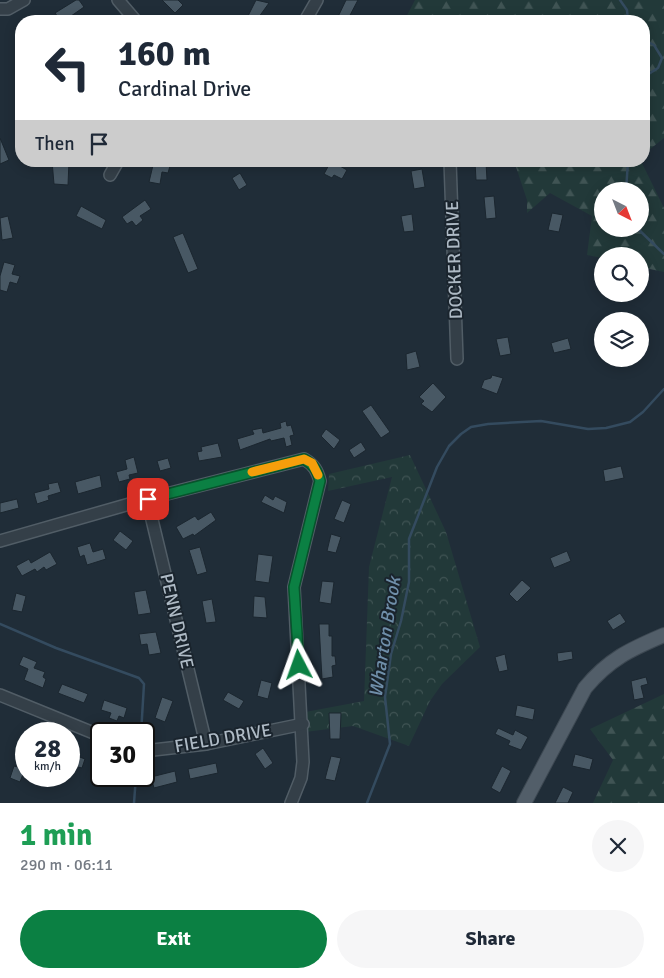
<!DOCTYPE html>
<html lang="en">
<head>
<meta charset="utf-8">
<style>
	body { margin:0; font-family:Signika,sans-serif; background:#f6f6f7; color:#1f2937; height:100vh; display:flex; flex-direction:column; font-size:19px; white-space:nowrap }
	* { box-sizing:border-box; margin:0 }
	p { font-size:16px; color:#747a83 }
	.icon { flex:none; width:28px; height:28px; fill:none; stroke:currentColor; stroke-width:2; stroke-linecap:round; stroke-linejoin:round }
	.map { position:relative; height:803px; overflow:hidden }
	.details { display:flex; flex-direction:column; background:#fff; flex:1 }
	.details>* { flex:none }
	.banner { position:absolute; left:15px; top:15px; width:635px; height:152px; border-radius:20px; box-shadow:0 2px 12px #0003; background:#fff; color:#1f2937; overflow:hidden }
	.needle { width:32px; rotate:138deg }
	.controls { position:absolute; left:594px; top:182px; display:grid; gap:10px }
	.controls a { display:grid; place-items:center; width:55px; height:55px; border-radius:50%; background:#fff; box-shadow:0 2px 12px #0003; font-size:25px }
	.speed { position:absolute; left:15px; top:722px; display:flex; gap:10px; font-size:25px; font-weight:700; text-align:center }
	.speed>* { display:grid; place-content:center; width:65px; height:65px; border-radius:50%; background:#fff; box-shadow:0 2px 12px #0003; line-height:1 }
	.speed small { font-size:12px; font-weight:400 }
	.speed .limit { border:2px solid #111; border-radius:8px; background:#fff; color:#111 }
	.pin { position:absolute; display:grid; place-items:center; width:42px; height:42px; color:#fff; margin:-21px; border-radius:10px; box-shadow:0 2px 8px #0006 }
	.me { position:absolute; width:55px; margin:-28px; rotate:356deg; stroke-linejoin:round; filter:drop-shadow(0 0 4px #0008) }
	.turn { display:flex; align-items:center; gap:18px; height:105px; padding:0 20px; font-size:22px }
	.turn .icon { width:65px; height:65px; stroke-width:2.5 }
	.turn b { display:block; font-size:35px; line-height:42px }
	.then { display:flex; align-items:center; height:48px; padding:0 20px; background:#0003; gap:10px; font-size:19px }
	.round { display:grid; place-items:center; flex:none; width:52px; height:52px; border-radius:26px; background:#f6f6f7 }
	.overview { display:flex; align-items:center; justify-content:space-between; height:85px; padding:0 20px }
	h1 { font-size:30px; font-weight:700; line-height:38px; color:#1e9e55 }
	.button { display:flex; gap:10px; margin-top:auto; padding:10px 20px }
	.button a { flex:1; height:58px; border-radius:30px; background:#0b8043; color:#fff; font-size:20px; font-weight:700; line-height:58px; text-align:center }
	.button a+a { background:#f6f6f7; color:#1f2937 }
	.map>svg:first-child { display:block }
	.forest { fill:url(#forest-firs); fill-rule:evenodd }
	.park { fill:url(#park-crowns) }
	.lines { fill:none; stroke-linecap:round; stroke-linejoin:round }
	.stream { stroke:#344b5f; stroke-width:2.5 }
	.building { fill:#485864; stroke:#1b262f }
	.minor-casing { stroke:#515d66; stroke-width:14 }
	.major-casing { stroke:#3d4852; stroke-width:16 }
	.minor { stroke:#343f48; stroke-width:11 }
	.major { stroke:#525e69; stroke-width:14 }
	.route-casing { stroke:#07532c; stroke-width:12 }
	.route { stroke:#0b8043; stroke-width:9 }
	.slow { stroke:#f59e0b; stroke-width:9 }
	.labels { text-anchor:middle; stroke-width:4; stroke-linejoin:round; paint-order:stroke }
	.street-label { font-size:18px; fill:#aebac5; stroke:#1a242d }
	.water-label { font-size:19px; font-style:italic; fill:#6f8ea9; stroke:#1a242d }
</style>
</head>
<body>
<div class="map">
<svg width="664" height="803" viewBox="0 0 664 803">
	<defs>
		<pattern id="forest-firs" width="22" height="20" patternUnits="userSpaceOnUse" patternTransform="scale(1.25)"><rect width="22" height="20" fill="#223939"/><path d="M5 1l3.5 6h-7zM16 11l3.5 6h-7z" fill="#405454"/></pattern>
		<pattern id="park-crowns" width="20" height="18" patternUnits="userSpaceOnUse" patternTransform="scale(1.25)"><rect width="20" height="18" fill="#223939"/><path d="M2 6a3 3 0 1 1 6 0M12 15a3 3 0 1 1 6 0" fill="none" stroke="#405454"/></pattern>
	</defs>
	<rect width="100%" height="100%" fill="#202d38"/>
	<g class="forest">
		<path d="M415 0H664V138L644 154V21H404Z"/>
		<path d="M514 161H641L664 208V272L640 267V256H602V258L587 255 592 216 550 193 527 213V200ZM602 191H640V229H602Z"/>
		<path d="M664 694V803H593L613 760 590 729Z"/>
	</g>
	<path class="park" d="M410 455 446 532 480 647 442 684 430 701 409 746 353 726 305 732 300 713 364 701 369 567 392 477 328 491 329 474Z"/>
	<g class="lines">
		<g class="stream">
			<path d="M620 0 627 10 628 21"/>
			<path d="M644 40 654 45 662 58 658 68 644 77"/>
			<path d="M626 191 628 161"/>
			<path d="M638 229 664 254"/>
			<path d="M0 624 56 648 139 678 144 684 141 734"/>
			<path d="M134 803 136 776"/>
			<path d="M367 803 390 744 385 697 391 654 401 621 409 582V539L437 467 449 446 461 434 471 427 488 424 541 421 588 429 606 428 630 422 643 412 664 389"/>
		</g>
	</g>
	<g class="building">
		<path d="M76 0H79L84 7 64 21H61L55 13Z"/>
		<path d="M162 0H178L183 5 175 13Z"/>
		<path d="M256 0 269 3 256 21 248 16Z"/>
		<path d="M346 0H358L347 21H336Z"/>
		<path d="M0 138 9 160 0 164Z"/>
		<path d="M52 161H69L68 185 54 184Z"/>
		<path d="M154 161H165L164 165 170 166 168 173 162 172 160 184 149 182Z"/>
		<path d="M331 161 347 170 342 179 334 175 332 178 324 174Z"/>
		<path d="M475 162H486L487 180H476Z"/>
		<path d="M422 169 425 187 414 189 411 171Z"/>
		<path d="M240 173 247 185 239 190 232 178Z"/>
		<path d="M494 196 496 218 486 219 484 197Z"/>
		<path d="M145 200 151 209 140 216 143 220 136 226 132 221 127 224 122 217Z"/>
		<path d="M81 206 106 220 102 229 76 216Z"/>
		<path d="M552 213 563 215 559 232 548 230Z"/>
		<path d="M412 214 414 231 404 232 401 216Z"/>
		<path d="M8 216 13 238 2 240 0 218Z"/>
		<path d="M183 233 198 269 188 273 173 237Z"/>
		<path d="M4 262 15 265 12 274 20 276 17 284 10 282 7 292 0 290V276Z"/>
		<path d="M508 337 511 354 500 356 496 339Z"/>
		<path d="M568 338 571 349 554 353 551 343Z"/>
		<path d="M416 351 420 367 407 370 406 354Z"/>
		<path d="M492 375 503 378 497 394 481 388 484 380 491 378Z"/>
		<path d="M433 383 446 397 432 412 421 404 424 401 419 397Z"/>
		<path d="M371 405 390 432 381 438 362 411Z"/>
		<path d="M286 421 287 426 291 425 294 435 290 436 292 445 286 447 284 438 271 441 270 439 240 450 237 439 254 434 252 430 262 428 263 433 281 428 280 423Z"/>
		<path d="M326 429 340 440 334 449 321 436Z"/>
		<path d="M361 442 366 450 354 458 349 450Z"/>
		<path d="M218 443 222 457 199 461 197 452 202 451 201 447Z"/>
		<path d="M134 457 138 473 129 475 130 479 119 482 116 472 127 469 125 460Z"/>
		<path d="M168 458 171 468 160 471 157 461Z"/>
		<path d="M621 466 624 478 605 482 603 470Z"/>
		<path d="M100 475 102 487 78 494 75 482Z"/>
		<path d="M58 482 61 492 48 496 49 500 37 504 34 493 49 489 48 484Z"/>
		<path d="M265 495 273 500 275 496 287 502 284 513 261 502Z"/>
		<path d="M17 499 19 508 0 513V503Z"/>
		<path d="M342 500 351 504 344 523 334 519Z"/>
		<path d="M211 512 216 520 194 536 193 534 183 539 176 527 195 516 198 520Z"/>
		<path d="M120 531 133 541 126 550 113 540Z"/>
		<path d="M331 534 341 537 336 553 327 551Z"/>
		<path d="M90 543 93 552 103 549 106 559 87 565 84 555 80 557 77 547Z"/>
		<path d="M200 547 207 572 197 575 189 550Z"/>
		<path d="M567 551 571 561 554 568 550 558Z"/>
		<path d="M50 552 57 564 46 570 44 567 37 572 35 569 22 576 16 566 29 559 31 563Z"/>
		<path d="M258 554 273 556 269 583 255 581Z"/>
		<path d="M522 580 531 588 517 602 509 594Z"/>
		<path d="M322 581 334 582 331 604 319 602Z"/>
		<path d="M146 590 151 613 138 615 134 592Z"/>
		<path d="M16 593 26 596 22 612 12 610Z"/>
		<path d="M254 596 265 597 267 618 253 617Z"/>
		<path d="M212 599 216 622 206 623 202 601Z"/>
		<path d="M620 613 626 622 613 630 607 621Z"/>
		<path d="M319 624H329V636H332V656H335L336 665 332 666 333 677 322 679Z"/>
		<path d="M156 632 161 653 149 655 147 644 141 645 139 634Z"/>
		<path d="M572 651 573 659 558 662 557 653Z"/>
		<path d="M505 654 508 670 499 672 495 657Z"/>
		<path d="M23 656 37 662 34 668 45 672 43 677 46 679 43 688 24 680 28 669 19 665Z"/>
		<path d="M646 677 648 684 641 686 644 698 634 700 631 681Z"/>
		<path d="M261 680 272 683 268 699 257 696Z"/>
		<path d="M62 684 88 694 84 703 58 693Z"/>
		<path d="M228 692 244 701 239 709 223 700Z"/>
		<path d="M162 697 173 701 165 722 155 718Z"/>
		<path d="M104 700 127 708 124 718 119 716 117 721 109 718 111 713 101 710Z"/>
		<path d="M517 705 535 709 533 720 515 716Z"/>
		<path d="M329 713H341L340 739H330Z"/>
		<path d="M498 728 513 735 515 730 528 737 521 750 508 745 510 741 495 734Z"/>
		<path d="M263 748 273 763 265 769 255 754Z"/>
		<path d="M69 753 85 759 82 768 74 766 70 778Z"/>
		<path d="M575 754 593 759 590 770 572 766Z"/>
		<path d="M331 756 341 758 335 781 325 779Z"/>
		<path d="M216 763 218 773 190 779 188 769Z"/>
		<path d="M14 766 25 769 20 782 10 778Z"/>
		<path d="M502 766 511 771 500 793 491 788Z"/>
		<path d="M175 771 177 782 154 788 151 777Z"/>
		<path d="M563 787 573 792 568 803H555Z"/>
	</g>
	<g class="lines">
		<defs>
			<g id="minor">
				<path d="M118 0 136 21"/>
				<path d="M0 9H8L24 0"/>
				<path d="M305 21 317 0"/>
				<path d="M450 161 457 359"/>
				<path d="M110 175 118 161"/>
				<path d="M147 499 206 744"/>
				<path d="M0 541 147 499 304 459C314 465 317 470 320 481L294 587 303 762 301 778 291 803"/>
				<path d="M0 695 101 736"/>
				<path d="M144 751 206 744 303 724"/>
			</g>
			<path id="major" d="M524 803 585 688C609 659 631 649 664 635"/>
		</defs>
		<use href="#minor" class="minor-casing"/>
		<use href="#major" class="major-casing"/>
		<use href="#minor" class="minor"/>
		<use href="#major" class="major"/>
	</g>
	<g class="lines">
		<defs>
			<path id="route" d="M148 499 304 459C314 465 317 470 320 481L294 587 299 665"/>
		</defs>
		<use href="#route" class="route-casing"/>
		<use href="#route" class="route"/>
		<path class="slow" d="M252 472 304 459 312 463 318 475"/>
	</g>
	<g class="labels">
		<g class="street-label">
			<text transform="translate(454 260) rotate(-92)" y="6">DOCKER DRIVE</text>
			<text transform="translate(177 621) rotate(77)" y="6">PENN DRIVE</text>
			<text transform="translate(223 738) rotate(-10)" y="6">FIELD DRIVE</text>
		</g>
		<g class="water-label">
			<text transform="translate(384 637) rotate(-81)" y="7">Wharton Brook</text>
		</g>
	</g>
</svg>
<div class="controls">
<a><svg class="needle" viewBox="-14 -14 28 28"><path d="M0-13l5 13h-10z" fill="#e53935"/><path d="M0 13l5-13h-10z" fill="#747a83"/></svg></a>
<a><svg class="icon" aria-label="search" viewBox="0 0 24 24"><circle cx="10" cy="10" r="6"/><path d="M15 15l6 6"/></svg></a>
<a><svg class="icon" aria-label="layers" viewBox="0 0 24 24"><path d="M12 4l9 5-9 5-9-5zM3 14l9 5 9-5"/></svg></a>
</div>
<div class="speed"><div>28<small>km/h</small></div><div class="limit">30</div></div>
<div class="pin" style="left:148px;top:499px;background:#d93025"><svg class="icon" aria-label="arrive" viewBox="0 0 24 24"><path d="M6 21V4h12l-3 4 3 4H6"/></svg></div>
<svg class="me" style="left:299px;top:665px" viewBox="-20 -20 40 40"><path d="M0-17L14 15 0 8-14 15z" fill="#0b8043" stroke="#fff" stroke-width="4"/></svg>
<div class="banner">
<div class="turn"><svg class="icon" aria-label="left" viewBox="0 0 24 24"><path d="M17 20v-9H6M10 6l-5 5 5 5"/></svg><div><b>160 m</b>Cardinal Drive</div></div>
<div class="then">Then<svg class="icon" aria-label="arrive" viewBox="0 0 24 24"><path d="M6 21V4h12l-3 4 3 4H6"/></svg></div>
</div>
</div>
<section class="details">
<div class="overview"><div><h1>1 min</h1><p>290 m · 06:11</p></div><a class="round"><svg class="icon" aria-label="close" viewBox="0 0 24 24"><path d="M6 6l12 12M18 6L6 18"/></svg></a></div>
<div class="button"><a>Exit</a><a>Share</a></div>
</section>
</body>
</html>
